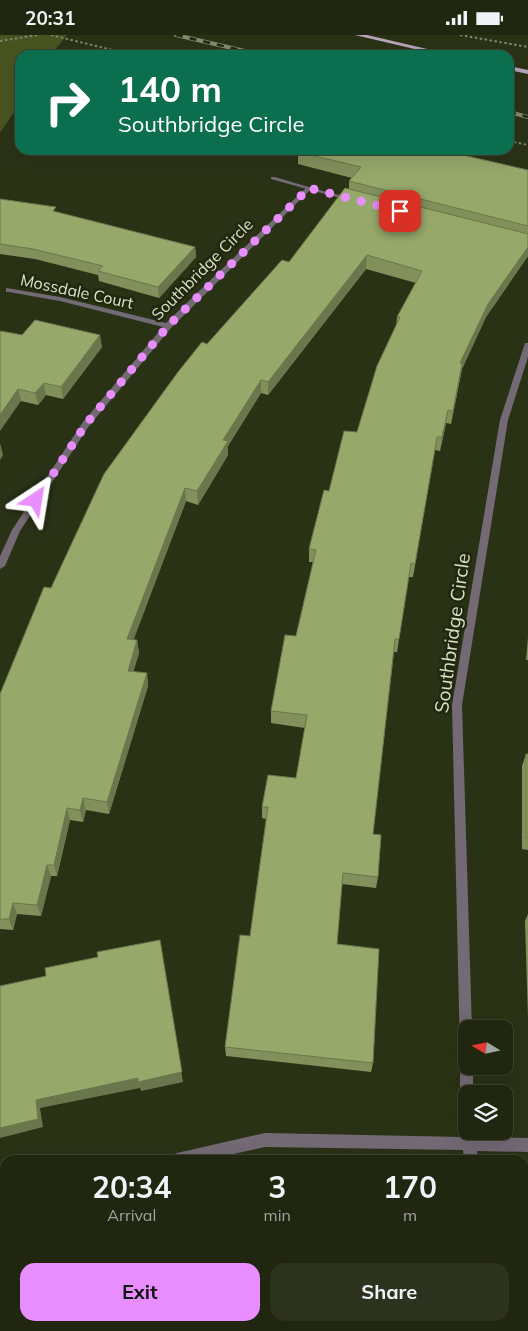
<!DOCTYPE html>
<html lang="en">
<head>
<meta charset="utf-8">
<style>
	body { margin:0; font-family:Mulish,sans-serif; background:#2d321e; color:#f1f3f6; height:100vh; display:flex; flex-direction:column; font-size:19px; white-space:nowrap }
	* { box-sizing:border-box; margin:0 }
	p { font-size:16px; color:#a2a59f }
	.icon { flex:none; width:28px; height:28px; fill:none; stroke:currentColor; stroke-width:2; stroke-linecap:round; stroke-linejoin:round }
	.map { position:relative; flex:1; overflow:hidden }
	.drawer { position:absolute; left:0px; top:1120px; width:529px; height:176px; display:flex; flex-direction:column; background:#202610; border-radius:15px 15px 0 0; box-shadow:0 5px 20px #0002,0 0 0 1px #3d4330 }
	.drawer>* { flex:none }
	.guide { position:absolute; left:15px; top:15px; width:499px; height:105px; border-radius:15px; box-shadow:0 5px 20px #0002,0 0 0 1px #3d4330; background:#0b6e4f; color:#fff; overflow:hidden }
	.needle { width:32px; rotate:280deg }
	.controls { position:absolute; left:458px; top:985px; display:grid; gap:10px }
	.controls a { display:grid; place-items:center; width:55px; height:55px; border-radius:10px; background:#202610; box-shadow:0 5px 20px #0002,0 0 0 1px #3d4330; font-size:25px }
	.pin { position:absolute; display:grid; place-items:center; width:42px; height:42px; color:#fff; margin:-21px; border-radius:10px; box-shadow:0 2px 8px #0006 }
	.me { position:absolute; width:55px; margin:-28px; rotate:33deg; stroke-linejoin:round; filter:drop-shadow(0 0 4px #0008) }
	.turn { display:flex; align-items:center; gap:18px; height:105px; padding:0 20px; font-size:22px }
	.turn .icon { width:65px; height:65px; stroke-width:2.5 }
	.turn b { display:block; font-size:35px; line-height:42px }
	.eta { display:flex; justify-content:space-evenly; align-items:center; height:85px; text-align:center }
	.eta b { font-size:30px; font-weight:700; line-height:35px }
	.button { display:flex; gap:10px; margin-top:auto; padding:10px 20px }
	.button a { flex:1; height:58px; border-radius:15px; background:#e88eff; color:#111; font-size:20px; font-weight:700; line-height:58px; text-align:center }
	.button a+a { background:#2d321e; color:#f1f3f6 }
	.status { display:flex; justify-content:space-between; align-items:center; height:35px; padding:0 25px; background:#202610; direction:ltr }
	.status svg { height:14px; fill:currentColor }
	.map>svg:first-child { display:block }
	.green { fill:#485420 }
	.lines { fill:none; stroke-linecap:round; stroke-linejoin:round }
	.path { stroke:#7e856e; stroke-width:2; stroke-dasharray:2.5 2.5; stroke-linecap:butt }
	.service { fill:#736a75; fill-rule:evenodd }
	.minor { fill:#736a75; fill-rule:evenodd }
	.primary { fill:#b7a4bc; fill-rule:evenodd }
	.rail-casing { stroke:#838a73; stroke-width:4 }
	.rail { stroke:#21280c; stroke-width:2.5; stroke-dasharray:7; stroke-linecap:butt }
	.wall { fill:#82905c }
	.shaded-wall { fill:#6a764b }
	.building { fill:#97a86b; stroke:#6a764b }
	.route { stroke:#e88eff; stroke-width:9; stroke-dasharray:0 16.2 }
	.labels { text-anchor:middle; stroke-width:5; stroke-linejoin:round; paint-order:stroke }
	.far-street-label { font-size:16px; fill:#dce1d0; stroke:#21280c }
	.street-label { font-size:19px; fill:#dce1d0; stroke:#21280c }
</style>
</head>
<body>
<div class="status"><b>20:31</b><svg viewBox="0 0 49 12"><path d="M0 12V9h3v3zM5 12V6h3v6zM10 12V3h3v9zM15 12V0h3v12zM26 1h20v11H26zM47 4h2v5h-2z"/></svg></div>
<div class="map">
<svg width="528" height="1296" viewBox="0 0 528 1296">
	<rect width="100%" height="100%" fill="#2a3216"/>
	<path class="green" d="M0 0H67L51 20H20V68L0 98Z"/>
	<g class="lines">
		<g class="path">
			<path d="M51 0 133 20"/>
			<path d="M460 0 528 12"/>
			<path d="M0 6 38 0"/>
			<path d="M509 106 528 110"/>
		</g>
		<path class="service" d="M271 142H275L312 153 307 154 271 144Z"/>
		<g class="minor">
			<path d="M307 152 355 164 352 166 310 155 171 293 89 391 20 496 5 531 0 534V521L12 495 83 387 163 292 60 266 9 257H6V253L60 262 166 288Z"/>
			<path d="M525 308H528V322L508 385 462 670 472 994H466V1023L462 1021 460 1017 452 670 500 385Z"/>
			<path d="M466 1025V1031H473V1059H466V1065L462 1064C459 1054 459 1036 463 1027Z"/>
			<path d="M466 1090V1096H475V1102L528 1103V1117L477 1116 478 1125H464L463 1115 265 1112 206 1125H170L172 1120 177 1118 265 1098 462 1102 461 1096 463 1091Z"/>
			<path d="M5 1169V1184L0 1186V1171Z"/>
			<rect x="481" y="1291" width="14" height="5"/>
		</g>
		<g class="primary">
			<path d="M355 0H367L453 20H440Z"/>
			<path d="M509 31 528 35V39L509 35Z"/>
		</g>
		<defs>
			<g id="rail">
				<path d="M176 0 262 20"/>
				<path d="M509 77 528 82"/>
			</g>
		</defs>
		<use href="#rail" class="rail-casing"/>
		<use href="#rail" class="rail"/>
	</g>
	<g class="wall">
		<path d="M298 117 528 135V221L486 282 462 334 451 389 446 388 440 416 435 415 413 542H409L397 617H394L373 799 378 842 376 853 342 849 337 909 373 1028 371 1037 226 1021 225 1012 250 901 266 784 262 783V772L296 743 305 693 271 688V676L296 601 313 527H309V514L329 456 357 397 396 291 397 282 416 248 366 234 268 360 261 358 228 411V420L198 470 186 466 133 605H137L139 618 133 637 147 638 148 651 109 779 86 775 83 787 70 785 57 841H51L41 881 17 879 13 895 0 894V659L51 553 207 309 289 227 349 154V146L352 143 298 129Z"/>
		<path d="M0 164 195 212 196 222 159 263 99 246 98 240 35 224 0 219Z"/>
		<path d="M0 296 102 312 63 364 46 360 38 370 21 366Z"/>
		<path d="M528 602V625H526Z"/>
		<path d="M528 699V815L522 814V731L526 719H528Z"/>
		<path d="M528 879V983L525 886Z"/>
	</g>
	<g class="shaded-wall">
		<path d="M195 212 196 222 159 263 158 252Z"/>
		<path d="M528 212V221L486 282 462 334 451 389 460 328 488 269Z"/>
		<path d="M367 220 366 234 268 360V347Z"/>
		<path d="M100 300 102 312 63 364 61 352Z"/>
		<path d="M261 345V358L228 411V420L198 470 197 456 223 405Z"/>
		<path d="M44 348 46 360 38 370 35 358Z"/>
		<path d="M18 354 21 366 0 396V380Z"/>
		<path d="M448 375 446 388 440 416 442 402Z"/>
		<path d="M0 408 3 420 0 425Z"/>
		<path d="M185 453 186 466 129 617 127 604Z"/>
		<path d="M137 605 139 618 130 648 128 636Z"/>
		<path d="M147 638 148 651 109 779 107 767Z"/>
		<path d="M83 763 86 775 83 787 80 775Z"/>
		<path d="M67 773 70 785 57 841 54 830Z"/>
		<path d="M47 830 51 841 41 881 37 870Z"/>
		<path d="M13 868 17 879 13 895 9 884Z"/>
		<path d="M160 905 183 1047 141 1056 140 1053 40 1073 43 1092 0 1103V1093Z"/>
	</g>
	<g class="building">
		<path d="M300 115H441L528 135V191L349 146 361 132 298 117Z"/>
		<path d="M345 153 528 199V212L488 269 460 328 462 329 453 376 448 375 442 402H437L415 529 411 528 399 604H395L373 799 381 800 378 842 343 838 337 909 379 914 373 1028 225 1012 240 900 250 901 268 772H262L268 740 296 743 307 680 271 676 285 600 296 601 316 515 309 514 324 455 329 456 344 396 357 397 377 331 400 282H397L422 236 367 220 268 347 261 345 223 405 228 406 197 456 185 453 127 604 137 605 128 636 147 638 107 767 83 763 80 775 67 773 54 830H47L37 870 13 868 9 884H0V659L44 552 51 553 104 439 178 337 202 307 207 309 282 225 289 227Z"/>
		<path d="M0 164 56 172 53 176 195 212 158 252 98 236 103 231 33 214 0 209Z"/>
		<path d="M35 285 100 300 61 352 44 348 35 358 18 354 0 380V296L22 300Z"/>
		<rect x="526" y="719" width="2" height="84"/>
		<path d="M160 905 182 1037 138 1047V1043L36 1065 38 1084 0 1093V951L46 941 45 933 98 922 97 917Z"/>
		<path d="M35 1291H108L110 1296H27Z"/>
		<path d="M240 1291H392L393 1296H240Z"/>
	</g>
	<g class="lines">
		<path class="route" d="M36 465 86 389 168 291 309 153 400 176"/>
	</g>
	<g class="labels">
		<g class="far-street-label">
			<text transform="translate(202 234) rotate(-45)" y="6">Southbridge Circle</text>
			<text transform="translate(77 256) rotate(12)" y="6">Mossdale Court</text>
		</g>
		<g class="street-label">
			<text transform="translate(452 598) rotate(-82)" y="7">Southbridge Circle</text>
		</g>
	</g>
</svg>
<div class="controls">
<a><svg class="needle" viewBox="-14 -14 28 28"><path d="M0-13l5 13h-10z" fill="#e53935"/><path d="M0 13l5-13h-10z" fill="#a2a59f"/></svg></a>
<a><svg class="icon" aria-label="layers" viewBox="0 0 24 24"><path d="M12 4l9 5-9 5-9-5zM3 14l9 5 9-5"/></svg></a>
</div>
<div class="pin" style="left:400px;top:176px;background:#d93025"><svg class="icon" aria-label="arrive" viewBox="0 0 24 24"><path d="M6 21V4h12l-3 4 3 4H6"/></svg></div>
<svg class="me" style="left:36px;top:465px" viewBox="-20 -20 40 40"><path d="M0-17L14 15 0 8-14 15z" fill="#e88eff" stroke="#fff" stroke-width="4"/></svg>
<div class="guide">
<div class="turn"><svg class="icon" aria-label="right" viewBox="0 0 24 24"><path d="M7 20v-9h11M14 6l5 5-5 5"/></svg><div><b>140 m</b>Southbridge Circle</div></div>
</div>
<section class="drawer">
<div class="eta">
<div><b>20:34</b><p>Arrival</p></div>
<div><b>3</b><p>min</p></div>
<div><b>170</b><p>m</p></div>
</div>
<div class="button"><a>Exit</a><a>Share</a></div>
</section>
</div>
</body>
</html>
